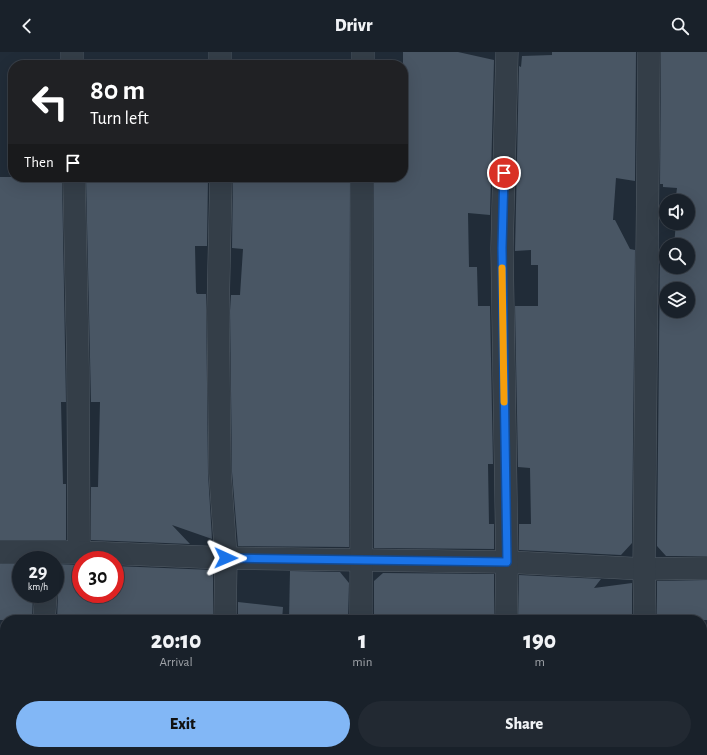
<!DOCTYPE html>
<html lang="en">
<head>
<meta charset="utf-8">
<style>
	body { margin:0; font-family:"Alegreya Sans",sans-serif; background:#222932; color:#f1f3f6; height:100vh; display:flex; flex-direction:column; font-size:15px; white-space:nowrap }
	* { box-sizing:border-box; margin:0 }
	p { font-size:13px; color:#9fa3a8 }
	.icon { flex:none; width:22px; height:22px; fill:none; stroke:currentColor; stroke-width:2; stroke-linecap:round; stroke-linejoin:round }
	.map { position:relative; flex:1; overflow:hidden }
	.drawer { position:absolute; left:0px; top:563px; width:707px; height:140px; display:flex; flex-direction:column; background:#19212a; border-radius:16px 16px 0 0; box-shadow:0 4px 16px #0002,0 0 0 1px #373e47 }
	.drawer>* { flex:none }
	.banner { position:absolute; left:8px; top:8px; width:400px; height:122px; border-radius:16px; box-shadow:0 4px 16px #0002,0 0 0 1px #373e47; background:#202124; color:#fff; overflow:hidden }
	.tools { position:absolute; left:659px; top:142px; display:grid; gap:8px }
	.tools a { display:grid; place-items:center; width:36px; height:36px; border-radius:50%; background:#19212a; box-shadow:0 4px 16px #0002,0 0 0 1px #373e47; font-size:20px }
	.speed { position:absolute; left:12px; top:499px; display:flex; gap:8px; font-size:20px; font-weight:700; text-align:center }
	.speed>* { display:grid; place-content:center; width:52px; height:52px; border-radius:50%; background:#19212a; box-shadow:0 4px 16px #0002,0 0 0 1px #373e47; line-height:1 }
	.speed small { font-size:10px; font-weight:400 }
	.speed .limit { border:6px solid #d22; background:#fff; color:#111 }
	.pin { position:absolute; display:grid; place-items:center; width:34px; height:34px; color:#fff; margin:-17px; border:2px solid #fff; border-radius:50%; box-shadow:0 1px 4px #0007 }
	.me { position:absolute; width:44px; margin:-22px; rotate:91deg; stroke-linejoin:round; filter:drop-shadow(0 0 3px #0008) }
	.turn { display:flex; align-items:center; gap:14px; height:84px; padding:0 16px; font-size:18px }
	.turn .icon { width:52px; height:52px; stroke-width:2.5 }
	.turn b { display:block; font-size:28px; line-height:34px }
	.then { display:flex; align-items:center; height:38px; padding:0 16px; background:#0003; gap:8px; font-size:15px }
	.eta { display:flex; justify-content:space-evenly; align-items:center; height:68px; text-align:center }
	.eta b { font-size:24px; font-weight:800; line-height:28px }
	.button { display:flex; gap:8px; margin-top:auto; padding:8px 16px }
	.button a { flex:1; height:46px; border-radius:24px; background:#82b7f6; color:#111; font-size:16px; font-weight:800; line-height:46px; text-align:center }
	.button a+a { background:#222932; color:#f1f3f6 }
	header { display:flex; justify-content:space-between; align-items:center; height:52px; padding:0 16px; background:#19212a; font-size:18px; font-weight:800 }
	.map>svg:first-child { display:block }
	.building { fill:#495664; fill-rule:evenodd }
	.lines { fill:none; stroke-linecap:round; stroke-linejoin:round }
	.minor-casing { stroke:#525c66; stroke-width:23 }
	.minor { stroke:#343e48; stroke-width:22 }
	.route-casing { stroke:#114b97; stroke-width:10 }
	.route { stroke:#1a73e8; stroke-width:7 }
	.slow { stroke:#f59e0b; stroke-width:7 }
</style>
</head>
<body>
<header><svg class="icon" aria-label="back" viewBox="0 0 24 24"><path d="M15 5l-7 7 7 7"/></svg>Drivr<svg class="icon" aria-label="search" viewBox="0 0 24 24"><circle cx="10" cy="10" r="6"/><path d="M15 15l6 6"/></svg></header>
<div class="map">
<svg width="707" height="703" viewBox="0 0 707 703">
	<rect width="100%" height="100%" fill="#212c38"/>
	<g class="building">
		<path d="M403 0H458L494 8 490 163 468 161 469 215H477L478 254H490L493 412H488L489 472H494V497L374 496V125H403Z"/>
		<path d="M552 0H636L635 129 616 126 613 168H615L630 197 635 198 632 491 621 503 519 498V472H531L530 416 518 415 515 254H538V213H531V198L515 199 519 14 521 15 522 4 552 3Z"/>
		<path d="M661 0H707V504H666L657 494 660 202 666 203V215H688V193H674L676 171H688V149H678L679 144H676L677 136 663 135V132H660ZM666 237H688V259H666Z"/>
		<path d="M0 125H62L66 350H61L63 432H66V488H0Z"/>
		<path d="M86 125H208L207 194H195L196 240 197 242H206L208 421 212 487 172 473 190 492 91 488V435H98L100 350H91Z"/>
		<path d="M233 125H350L349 495 238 494 232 420 230 259 231 243H240L243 197 232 196Z"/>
		<path d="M0 512H21V542H33L32 568H0Z"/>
		<path d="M55 512 81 513V542H115V514L213 518V568H57L58 543 57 537 55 534Z"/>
		<path d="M290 519 340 520 349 531 348 568H289Z"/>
		<path d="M383 521 494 522V568H374V529Z"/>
		<path d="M519 523 601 527 594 536 632 531V568H518Z"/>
		<path d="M707 528V568H657V529Z"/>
		<path d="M238 550 283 555 282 568H238Z"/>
	</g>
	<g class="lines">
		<defs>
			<g id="minor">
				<path d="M72 0V13"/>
				<path d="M220 0V13"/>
				<path d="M363 13V0"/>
				<path d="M74 125 78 316 79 500"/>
				<path d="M221 125 218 259 220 421 226 506 225 568"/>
				<path d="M0 500H79L226 506 507 510 644 517 707 516"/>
				<path d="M44 568 46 542"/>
				<path d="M361 568 362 125"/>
				<path d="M506 568 507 510 502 196 507 0"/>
				<path d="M645 568 644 517 649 0"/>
				<path d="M362 698V703"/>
				<path d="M647 698V703"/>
				<path d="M36 703V698"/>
				<path d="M223 703V698"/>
				<path d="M503 703V698"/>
			</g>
		</defs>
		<use href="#minor" class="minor-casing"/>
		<use href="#minor" class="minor"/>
	</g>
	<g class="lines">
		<defs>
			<path id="route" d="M226 506 507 510 502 196 504 121"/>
		</defs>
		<use href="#route" class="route-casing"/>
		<use href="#route" class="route"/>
		<path class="slow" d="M502 216 504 350"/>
	</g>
</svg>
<div class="tools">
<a><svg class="icon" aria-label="sound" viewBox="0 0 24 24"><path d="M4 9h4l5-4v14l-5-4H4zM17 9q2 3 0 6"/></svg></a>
<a><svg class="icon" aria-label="search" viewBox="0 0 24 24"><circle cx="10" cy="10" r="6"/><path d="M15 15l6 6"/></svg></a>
<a><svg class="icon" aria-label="layers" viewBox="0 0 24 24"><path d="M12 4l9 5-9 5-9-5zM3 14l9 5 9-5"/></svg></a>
</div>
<div class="speed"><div>29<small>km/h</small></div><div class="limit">30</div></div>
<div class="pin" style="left:504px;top:121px;background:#d93025"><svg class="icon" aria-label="arrive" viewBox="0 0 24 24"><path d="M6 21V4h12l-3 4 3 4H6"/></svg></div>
<svg class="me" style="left:226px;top:506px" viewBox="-20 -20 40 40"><path d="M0-17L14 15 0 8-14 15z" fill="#1a73e8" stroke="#fff" stroke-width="4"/></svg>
<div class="banner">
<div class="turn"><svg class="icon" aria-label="left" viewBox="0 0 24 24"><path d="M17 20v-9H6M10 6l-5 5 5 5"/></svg><div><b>80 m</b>Turn left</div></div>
<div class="then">Then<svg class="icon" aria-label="arrive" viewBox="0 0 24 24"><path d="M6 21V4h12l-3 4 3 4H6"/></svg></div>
</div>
<section class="drawer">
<div class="eta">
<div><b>20:10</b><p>Arrival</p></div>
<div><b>1</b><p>min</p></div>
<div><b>190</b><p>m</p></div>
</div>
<div class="button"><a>Exit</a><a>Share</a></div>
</section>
</div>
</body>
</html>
